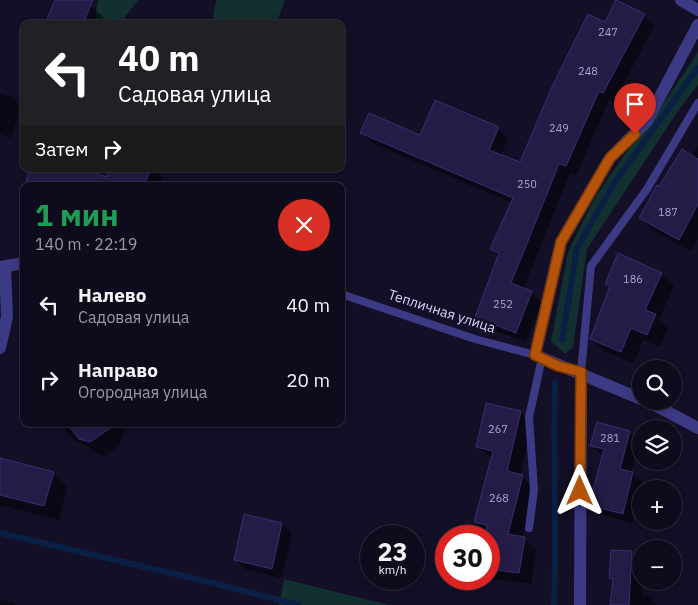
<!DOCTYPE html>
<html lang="ru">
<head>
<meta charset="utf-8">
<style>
	body { margin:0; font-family:"IBM Plex Sans",sans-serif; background:#171425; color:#f1f3f6; height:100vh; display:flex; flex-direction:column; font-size:19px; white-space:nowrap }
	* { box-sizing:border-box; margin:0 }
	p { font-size:16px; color:#9b9ba3 }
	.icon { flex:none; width:28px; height:28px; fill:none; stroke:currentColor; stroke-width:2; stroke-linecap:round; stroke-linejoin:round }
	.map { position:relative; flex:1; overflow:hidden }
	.details { position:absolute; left:20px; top:182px; width:325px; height:245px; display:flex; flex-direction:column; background:#0e0b1c; border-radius:10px; box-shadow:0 2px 8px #0003,0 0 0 1px #2e2b3b }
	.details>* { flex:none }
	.banner { position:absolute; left:20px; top:20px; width:325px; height:152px; border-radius:10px; box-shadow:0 2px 8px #0003,0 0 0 1px #2e2b3b; background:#202124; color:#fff; overflow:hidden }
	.fabs { position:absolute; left:632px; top:360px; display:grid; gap:10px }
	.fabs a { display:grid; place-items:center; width:50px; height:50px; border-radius:50%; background:#0e0b1c; box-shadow:0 2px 8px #0003,0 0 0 1px #2e2b3b; font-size:25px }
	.speed { position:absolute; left:360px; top:525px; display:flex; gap:10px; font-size:25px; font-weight:700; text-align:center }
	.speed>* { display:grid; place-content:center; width:65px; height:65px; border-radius:50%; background:#0e0b1c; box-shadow:0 2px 8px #0003,0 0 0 1px #2e2b3b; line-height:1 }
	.speed small { font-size:12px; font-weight:400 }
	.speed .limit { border:8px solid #d22; background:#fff; color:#111 }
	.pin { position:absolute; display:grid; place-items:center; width:42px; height:42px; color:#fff; margin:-51px -21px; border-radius:50% 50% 50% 0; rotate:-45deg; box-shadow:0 0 5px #0007 }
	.pin .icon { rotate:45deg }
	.me { position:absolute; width:55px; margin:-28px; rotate:0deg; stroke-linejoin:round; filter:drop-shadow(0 0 4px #0008) }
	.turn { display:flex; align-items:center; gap:18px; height:105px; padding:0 15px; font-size:22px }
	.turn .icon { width:65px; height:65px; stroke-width:2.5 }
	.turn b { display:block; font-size:35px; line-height:42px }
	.then { display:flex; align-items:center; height:48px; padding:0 15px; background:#0003; gap:10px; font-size:19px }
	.round { display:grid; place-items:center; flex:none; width:52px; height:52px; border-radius:26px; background:#171425 }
	.overview { display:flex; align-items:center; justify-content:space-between; height:85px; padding:0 15px }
	h1 { font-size:30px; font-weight:800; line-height:38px; color:#1e9e55 }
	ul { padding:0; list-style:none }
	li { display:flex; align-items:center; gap:15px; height:75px; padding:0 15px }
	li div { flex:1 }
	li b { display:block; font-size:19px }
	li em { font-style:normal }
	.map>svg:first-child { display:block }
	.green { fill:#12302f }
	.shadow { fill:#0007 }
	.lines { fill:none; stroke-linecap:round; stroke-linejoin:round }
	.stream { stroke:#0a1f44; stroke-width:6 }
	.building { fill:#241b47; stroke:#3b2d73 }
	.lane { stroke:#3d3a85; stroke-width:8 }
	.street { stroke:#3d3a85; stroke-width:12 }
	.route-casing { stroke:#753606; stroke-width:12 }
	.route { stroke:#b45309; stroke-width:9 }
	.labels { text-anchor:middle; stroke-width:5; stroke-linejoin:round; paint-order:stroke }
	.number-label { font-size:11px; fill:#aca6d1 }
	.street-label { font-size:14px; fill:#d9d4ff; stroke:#130f26 }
</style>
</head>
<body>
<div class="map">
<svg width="698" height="605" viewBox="0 0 698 605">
	<rect width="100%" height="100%" fill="#130f26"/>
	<g class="green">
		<path d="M98 0H138L120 24H94Z"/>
		<path d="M216 0H285L276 24H212Z"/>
		<path d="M698 52V85L680 108 587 249 573 347 565 354 551 341 568 252 594 199 627 151 656 115Z"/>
		<path d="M284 579 389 605H279Z"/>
	</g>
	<g class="shadow">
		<path d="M57 0H85L105 19 103 24H46Z"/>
		<path d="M644 15 654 26 614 102 609 100 576 176 570 173 523 289 531 292 542 303 526 342 486 327 476 317 499 256 491 249 512 203 372 143 361 132 421 136 498 128 508 138 501 156 521 164 605 24Z"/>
		<path d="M0 94 11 97 21 107 11 138 0 134Z"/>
		<path d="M698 146V239L691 251 653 231 640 218 659 188 691 156Z"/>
		<path d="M32 169H81L108 178 111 169H154L163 178 160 186H32L27 181Z"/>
		<path d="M661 274 674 286 659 319 668 328 660 347 643 340 634 363 604 351 591 339 610 288 606 284Z"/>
		<path d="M520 412 532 424 520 475 535 488 522 537 536 550 531 584 494 579 489 574V536L476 521 492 459 477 446Z"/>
		<path d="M63 424H126L119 446 105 456 95 453 87 445 76 442 62 427Z"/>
		<path d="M629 432 639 442 631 473 643 483 632 523 600 514 590 504 603 456 592 445Z"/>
		<path d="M0 459 53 473 67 487 59 520 0 505Z"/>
		<path d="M282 524 292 534 281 578 245 569 235 559Z"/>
		<path d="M631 552 641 562 642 595 648 596 657 605H611L614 581 611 578Z"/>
		<path d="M0 600 13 602 16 605H0Z"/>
	</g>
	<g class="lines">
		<g class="stream">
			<path d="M562 340 577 248 615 182 698 68"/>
			<path d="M0 533 213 583 298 605"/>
			<path d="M554 605C557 531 553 457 555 382"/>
		</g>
	</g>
	<g class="building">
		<path d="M55 0H93L83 24H45Z"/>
		<path d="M616 0 645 14 603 93 599 91 566 166 559 164 511 283 532 291 516 333 475 317 499 253 490 249 513 198 360 133 369 113 420 135 435 100 499 127 489 150 520 162 551 89 588 14 605 22Z"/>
		<path d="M682 149 698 159V204L679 240 639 218 657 185 659 186Z"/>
		<path d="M30 169H85L107 177 110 169H151L144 186H39L26 181Z"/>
		<path d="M618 253 662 273 645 310 656 314 647 335 631 328 621 352 590 339 610 286 605 284Z"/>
		<path d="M486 403 521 411 507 471 523 475 508 534 525 537 519 573 489 569V536H485L487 525 474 522 493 451 476 447Z"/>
		<path d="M597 422 630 431 620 469 633 472 623 514 589 505 604 449 590 446Z"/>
		<path d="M67 424H116L90 442 79 439Z"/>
		<path d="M0 458 54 472 44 506 0 495Z"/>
		<path d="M244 514 282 523 272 569 234 560Z"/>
		<path d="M611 550 632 551 629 605H610L613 579 609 578Z"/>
	</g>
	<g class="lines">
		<g class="lane">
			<path d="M341 294 475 339 535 355"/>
			<path d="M581 372 591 266 647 189 698 103"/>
			<path d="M529 528 534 490 529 417 542 358"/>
		</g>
		<g class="street">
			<path d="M681 0 698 10"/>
			<path d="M0 267 24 263"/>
			<path d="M0 348 7 317 5 266"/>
			<path d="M641 399 535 355 561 242 610 158 647 121 698 25"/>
			<path d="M647 401 698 428"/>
			<path d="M580 605 581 372"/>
		</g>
	</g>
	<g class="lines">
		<defs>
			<path id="route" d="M580 491 581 372 558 366 535 355 561 242 610 158 635 134"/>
		</defs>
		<use href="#route" class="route-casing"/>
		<use href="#route" class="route"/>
	</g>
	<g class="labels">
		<g class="number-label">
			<text x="608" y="36">247</text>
			<text x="588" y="75">248</text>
			<text x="559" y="132">249</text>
			<text x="527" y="188">250</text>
			<text x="668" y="216">187</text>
			<text x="633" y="283">186</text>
			<text x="503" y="308">252</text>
			<text x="498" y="433">267</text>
			<text x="610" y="442">281</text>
			<text x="499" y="502">268</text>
		</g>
		<g class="street-label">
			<text transform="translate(442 311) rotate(18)" y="5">Тепличная улица</text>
		</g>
	</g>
</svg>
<div class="fabs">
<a><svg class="icon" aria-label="search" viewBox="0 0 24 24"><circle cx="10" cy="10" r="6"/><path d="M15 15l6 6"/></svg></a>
<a><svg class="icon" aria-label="layers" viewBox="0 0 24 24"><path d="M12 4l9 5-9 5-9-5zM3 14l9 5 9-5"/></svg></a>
<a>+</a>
<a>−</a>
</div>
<div class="speed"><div>23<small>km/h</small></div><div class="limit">30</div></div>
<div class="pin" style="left:635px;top:134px;background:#d93025"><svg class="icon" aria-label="arrive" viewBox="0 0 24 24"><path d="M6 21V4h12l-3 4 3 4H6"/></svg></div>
<svg class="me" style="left:580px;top:491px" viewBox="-20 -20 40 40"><path d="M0-17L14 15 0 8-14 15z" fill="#b45309" stroke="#fff" stroke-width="4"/></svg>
<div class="banner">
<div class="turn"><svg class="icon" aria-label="left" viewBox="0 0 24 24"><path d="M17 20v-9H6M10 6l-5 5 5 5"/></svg><div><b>40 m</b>Садовая улица</div></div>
<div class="then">Затем<svg class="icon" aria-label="right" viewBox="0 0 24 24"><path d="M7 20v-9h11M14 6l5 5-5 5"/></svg></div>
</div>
<section class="details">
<div class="overview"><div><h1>1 мин</h1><p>140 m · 22:19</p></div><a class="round" style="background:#d93025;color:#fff"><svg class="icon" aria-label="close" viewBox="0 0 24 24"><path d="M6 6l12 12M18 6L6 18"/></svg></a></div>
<ul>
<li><svg class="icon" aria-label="left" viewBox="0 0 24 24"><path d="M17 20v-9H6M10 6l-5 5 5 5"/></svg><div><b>Налево</b><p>Садовая улица</p></div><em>40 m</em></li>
<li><svg class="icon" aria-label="right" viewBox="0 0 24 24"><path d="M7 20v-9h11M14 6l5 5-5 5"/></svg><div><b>Направо</b><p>Огородная улица</p></div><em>20 m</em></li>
</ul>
</section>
</div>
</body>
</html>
